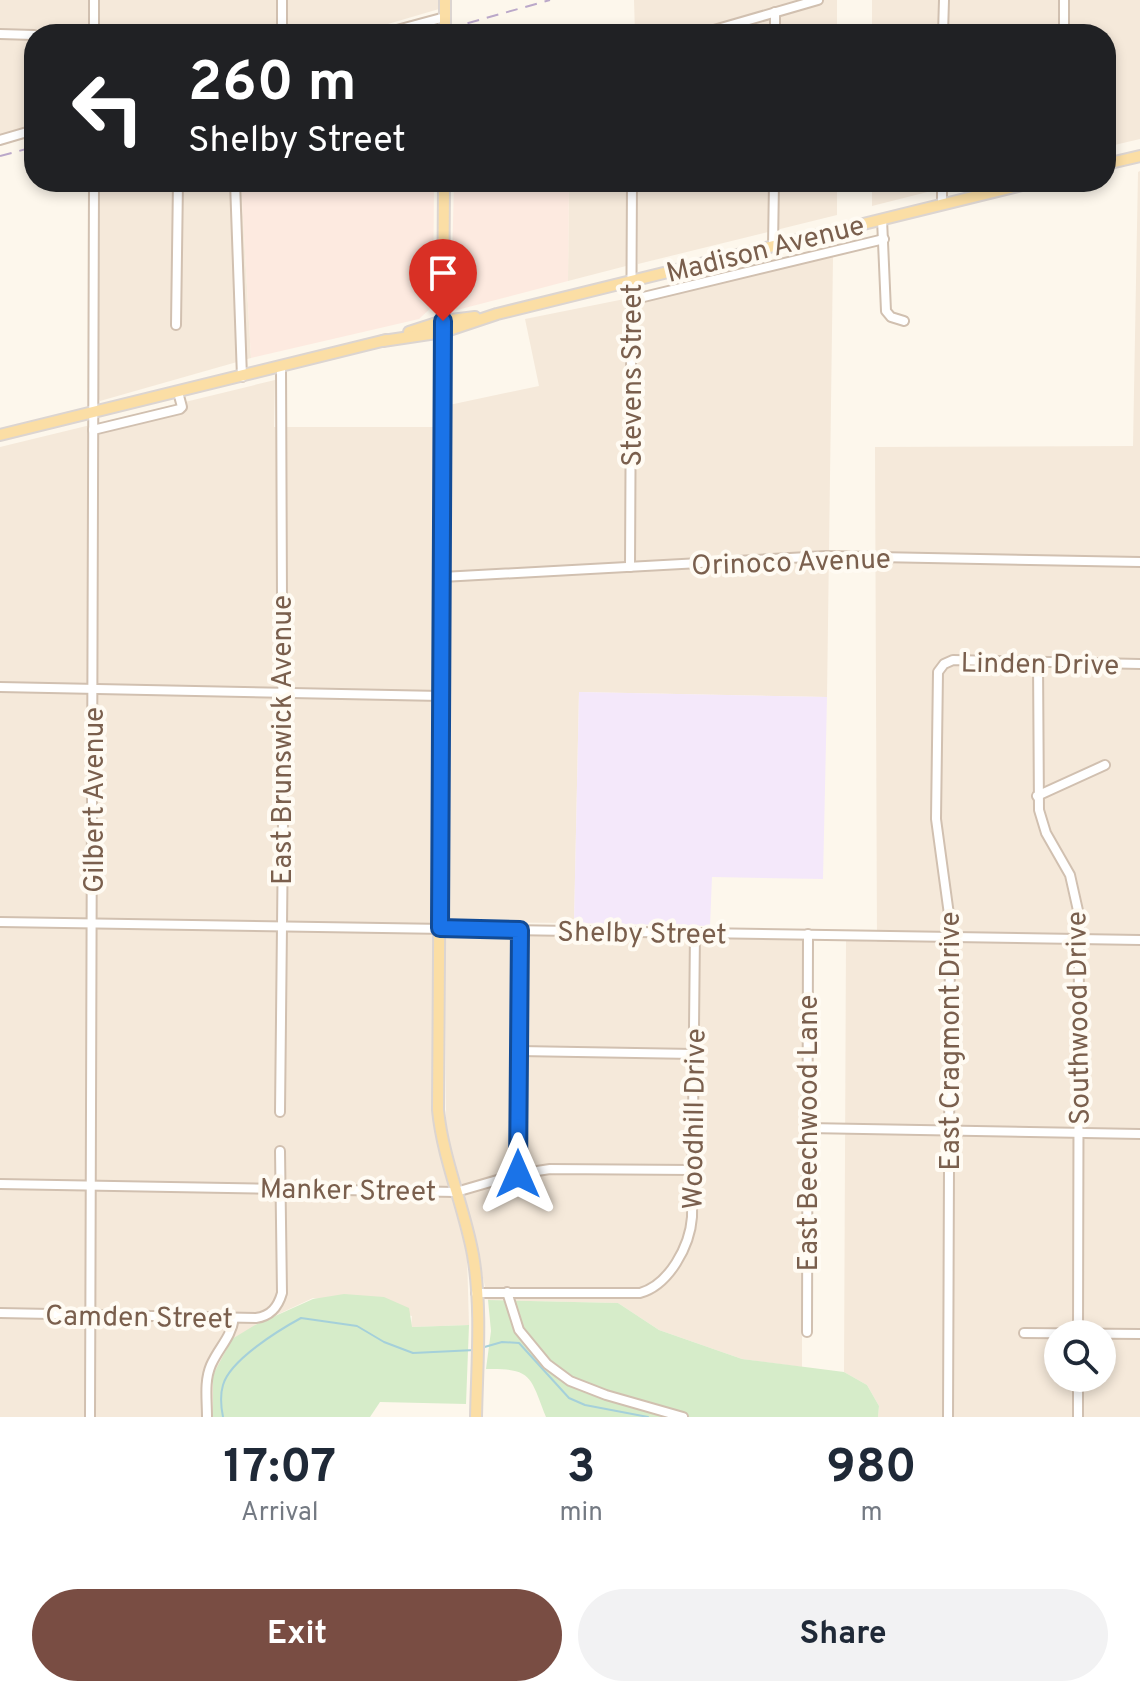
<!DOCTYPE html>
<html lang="en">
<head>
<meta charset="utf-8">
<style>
	body { margin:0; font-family:Overpass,sans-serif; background:#f2f2f3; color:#1f2937; height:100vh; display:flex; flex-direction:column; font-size:30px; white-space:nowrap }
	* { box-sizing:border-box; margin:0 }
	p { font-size:26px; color:#747a83 }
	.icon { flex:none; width:44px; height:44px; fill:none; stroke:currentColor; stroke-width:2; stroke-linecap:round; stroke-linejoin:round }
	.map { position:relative; height:1417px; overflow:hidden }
	.side { display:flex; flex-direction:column; background:#fff; flex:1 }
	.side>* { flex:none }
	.hud { position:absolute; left:24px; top:24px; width:1092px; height:168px; border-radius:32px; box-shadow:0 4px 12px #0003; background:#202124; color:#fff; overflow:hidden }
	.fabs { position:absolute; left:1044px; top:1320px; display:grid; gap:16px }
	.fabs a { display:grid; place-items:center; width:72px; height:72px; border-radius:50%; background:#fff; box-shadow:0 4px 12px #0003; font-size:40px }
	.pin { position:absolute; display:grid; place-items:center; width:68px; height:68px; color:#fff; margin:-82px -34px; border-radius:50% 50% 50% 0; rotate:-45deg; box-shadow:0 0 8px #0007 }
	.pin .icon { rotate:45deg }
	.me { position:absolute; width:88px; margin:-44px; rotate:0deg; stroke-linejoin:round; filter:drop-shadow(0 0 6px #0008) }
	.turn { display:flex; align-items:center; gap:28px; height:168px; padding:0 32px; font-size:36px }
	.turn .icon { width:104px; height:104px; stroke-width:2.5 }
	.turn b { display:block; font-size:56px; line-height:68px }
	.eta { display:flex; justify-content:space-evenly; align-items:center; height:136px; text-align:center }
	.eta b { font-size:48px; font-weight:700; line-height:56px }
	.button { display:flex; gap:16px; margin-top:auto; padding:16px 32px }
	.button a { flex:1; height:92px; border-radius:48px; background:#794d43; color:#fff; font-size:32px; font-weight:700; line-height:92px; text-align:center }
	.button a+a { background:#f2f2f3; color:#1f2937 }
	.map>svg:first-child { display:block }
	.residential { fill:#f5e9da; fill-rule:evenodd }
	.commercial { fill:#fdeae0 }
	.education { fill:#f4e8fa }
	.green { fill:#d6ecc9 }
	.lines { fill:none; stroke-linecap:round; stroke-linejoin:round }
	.stream { stroke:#a5d0da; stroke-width:2 }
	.minor-casing { stroke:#d1c0b0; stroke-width:12 }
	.major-casing { stroke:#dcd5d1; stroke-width:14 }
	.minor { stroke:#fff; stroke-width:8 }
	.major { stroke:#fbdea5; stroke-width:10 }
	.rail { stroke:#bba8c9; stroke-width:2; stroke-dasharray:12 8; stroke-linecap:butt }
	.route-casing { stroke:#114b97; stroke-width:20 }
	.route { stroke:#1a73e8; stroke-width:14 }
	.labels { text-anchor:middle; stroke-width:8; stroke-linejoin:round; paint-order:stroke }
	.street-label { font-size:28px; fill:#7a5f4d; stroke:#fffbf3 }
</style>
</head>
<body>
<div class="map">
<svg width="1140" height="1417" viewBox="0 0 1140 1417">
	<rect width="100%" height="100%" fill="#fdf7ec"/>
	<g class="residential">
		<path d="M0 0H439V9L354 34H34V128L0 138Z"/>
		<path d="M634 0H837V34H635Z"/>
		<path d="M872 0H1140V139L1106 147V34H872Z"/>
		<path d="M1140 171V1417H878L879 1406 867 1385 844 1372 846 940 877 942 875 447 1133 446 1138 172ZM1058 1334H1102V1378H1058Z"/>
		<path d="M99 182H241L251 358 100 401 97 396Z"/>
		<path d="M569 182H628L626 266 568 281Z"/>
		<path d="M637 182H837V215L638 264Z"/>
		<path d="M872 182H967L872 206Z"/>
		<path d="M833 257 827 697 579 692 574 923 448 922 449 405 539 386 525 319Z"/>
		<path d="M275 380 274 427H436L434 1114 467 1256 469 1325 411 1327 412 1316 313 1298 255 1325 213 1375V1417H0V447Z"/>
		<path d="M445 934 802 940V1367L742 1359 659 1330 618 1303 488 1300 465 1198 446 1132Z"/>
	</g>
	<g class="commercial">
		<path d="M241 182H434L433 306 419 319 251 358Z"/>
		<path d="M454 182H569L568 281 457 310 451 304Z"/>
	</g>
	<path class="education" d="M579 692 827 697 823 879 712 877 710 926 574 923Z"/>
	<g class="green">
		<path d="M344 1294 384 1297 409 1308 412 1327 469 1325 466 1404 380 1402 370 1417H213V1375L232 1339 255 1325 313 1299Z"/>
		<path d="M488 1300 618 1303 659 1330 742 1359 844 1372 867 1385 879 1406 878 1417H546C530 1376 532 1368 486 1369L491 1331Z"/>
	</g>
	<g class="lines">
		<g class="stream">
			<path d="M481 1348 502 1342 519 1343 569 1398 585 1405 648 1417"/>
			<path d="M223 1417C221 1407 220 1395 223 1385 230 1360 279 1330 301 1318L357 1326 384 1342 413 1353 475 1350"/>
		</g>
		<defs>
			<g id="minor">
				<path d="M0 34 34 35"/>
				<path d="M94 34V0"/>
				<path d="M282 34V0"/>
				<path d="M382 34 445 17"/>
				<path d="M700 34 818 0"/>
				<path d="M775 34V12"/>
				<path d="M943 34 944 0"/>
				<path d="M1064 34V0"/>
				<path d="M0 140 34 130"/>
				<path d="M235 182 242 377"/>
				<path d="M942 205V182"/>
				<path d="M882 219 886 311 891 317 904 321"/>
				<path d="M773 246 774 182"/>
				<path d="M631 300 884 239"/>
				<path d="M176 325 178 182"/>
				<path d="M93 430 180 409 182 407 178 392"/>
				<path d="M630 567 632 182"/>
				<path d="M442 577 826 556 1140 562"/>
				<path d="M1038 662 1039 810 1046 833 1070 875 1079 915 1078 1334"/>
				<path d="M0 687 441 696"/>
				<path d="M1037 796 1105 765"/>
				<path d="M0 922 1140 940"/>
				<path d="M519 1051 694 1054"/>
				<path d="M280 1112 283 833 281 367"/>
				<path d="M807 1128 1140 1134"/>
				<path d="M518 1174 520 930"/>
				<path d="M0 1184 456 1192 518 1174 550 1169 693 1170"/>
				<path d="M507 1292 519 1330 547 1364 570 1381 606 1395 683 1417"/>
				<path d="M476 1293H640C669 1285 690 1246 692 1217L695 932"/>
				<path d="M0 1313 256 1318C271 1316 278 1307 282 1293L280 1151"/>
				<path d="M807 1332 808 934"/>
				<path d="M1024 1333 1140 1334"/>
				<path d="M90 1417 94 182"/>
				<path d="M207 1417C207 1400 204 1381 211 1365 219 1347 231 1338 234 1318"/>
				<path d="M948 1417 950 922 936 819 938 672 944 664 953 660 1140 664"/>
				<path d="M1078 1417V1378"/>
			</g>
			<g id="major">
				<path d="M445 34V0"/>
				<path d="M1106 164 1140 156"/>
				<path d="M444 182 438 1110C443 1160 464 1206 473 1255 482 1308 477 1364 476 1417"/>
				<path d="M409 332 443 321 475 317"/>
				<path d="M383 341 443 332 497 314 1034 182"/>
				<path d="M0 435 386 340"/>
			</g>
		</defs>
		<use href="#minor" class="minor-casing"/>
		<use href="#major" class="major-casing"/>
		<use href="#minor" class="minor"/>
		<use href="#major" class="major"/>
		<g class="rail">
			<path d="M429 34 550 0"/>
			<path d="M0 156 34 147"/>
		</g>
	</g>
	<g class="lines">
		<defs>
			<path id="route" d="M443 321 440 928 520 930 518 1174"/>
		</defs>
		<use href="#route" class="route-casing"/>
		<use href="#route" class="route"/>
	</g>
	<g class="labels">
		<g class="street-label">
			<text transform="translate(765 248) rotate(-14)" y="10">Madison Avenue</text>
			<text transform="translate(631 375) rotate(-90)" y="10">Stevens Street</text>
			<text transform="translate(791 561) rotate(-2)" y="10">Orinoco Avenue</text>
			<text transform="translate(1040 663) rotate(1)" y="10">Linden Drive</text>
			<text transform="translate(281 740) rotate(-90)" y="10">East Brunswick Avenue</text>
			<text transform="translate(93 800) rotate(-90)" y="10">Gilbert Avenue</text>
			<text transform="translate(642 932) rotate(1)" y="10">Shelby Street</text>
			<text transform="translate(1077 1018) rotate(-91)" y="10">Southwood Drive</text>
			<text transform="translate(949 1041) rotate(-90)" y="10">East Cragmont Drive</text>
			<text transform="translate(693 1119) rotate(-89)" y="10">Woodhill Drive</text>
			<text transform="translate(807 1133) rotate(-90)" y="10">East Beechwood Lane</text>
			<text transform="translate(348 1189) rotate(1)" y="10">Manker Street</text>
			<text transform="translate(139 1316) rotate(1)" y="10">Camden Street</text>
		</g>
	</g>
</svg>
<div class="fabs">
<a><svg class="icon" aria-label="search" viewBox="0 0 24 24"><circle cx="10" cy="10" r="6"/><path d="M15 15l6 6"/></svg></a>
</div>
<div class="pin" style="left:443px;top:321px;background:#d93025"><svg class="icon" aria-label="arrive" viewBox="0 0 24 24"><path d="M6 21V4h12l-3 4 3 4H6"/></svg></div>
<svg class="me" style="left:518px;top:1174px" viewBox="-20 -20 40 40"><path d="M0-17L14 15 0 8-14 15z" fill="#1a73e8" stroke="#fff" stroke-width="4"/></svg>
<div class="hud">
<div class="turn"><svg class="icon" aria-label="left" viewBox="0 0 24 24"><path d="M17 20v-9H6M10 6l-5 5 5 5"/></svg><div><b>260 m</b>Shelby Street</div></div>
</div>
</div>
<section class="side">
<div class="eta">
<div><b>17:07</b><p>Arrival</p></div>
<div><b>3</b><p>min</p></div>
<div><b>980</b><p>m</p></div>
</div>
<div class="button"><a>Exit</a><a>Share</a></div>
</section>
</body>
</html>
